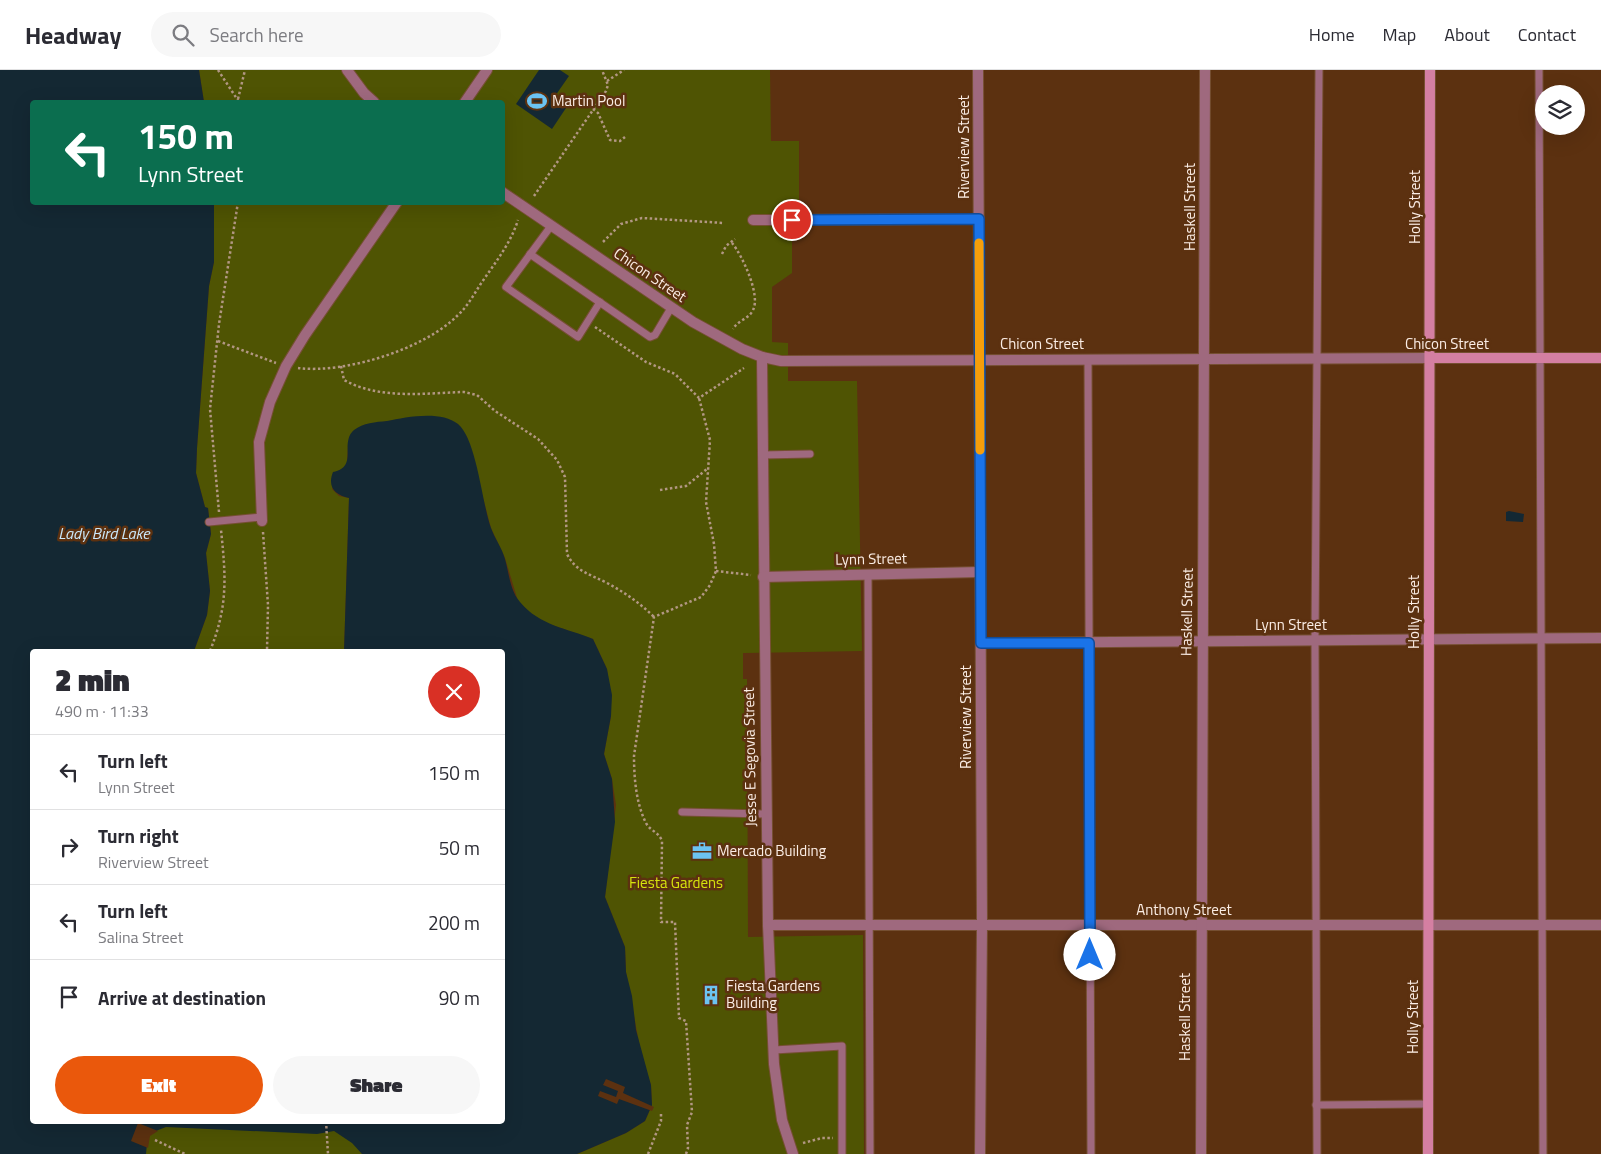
<!DOCTYPE html>
<html lang="en">
<head>
<meta charset="utf-8">
<style>
	body { margin:0; font-family:"Titillium Web",sans-serif; background:#f7f7f7; color:#2b2b33; height:100vh; display:flex; flex-direction:column; font-size:19px; white-space:nowrap }
	* { box-sizing:border-box; margin:0 }
	p { font-size:16px; color:#7c7c81 }
	.icon { flex:none; width:28px; height:28px; fill:none; stroke:currentColor; stroke-width:2; stroke-linecap:round; stroke-linejoin:round }
	.map { position:relative; flex:1; overflow:hidden }
	.drawer { position:absolute; left:30px; top:579px; width:475px; height:475px; display:flex; flex-direction:column; background:#fff; border-radius:5px; box-shadow:0 5px 20px #0002 }
	.drawer>* { flex:none }
	.banner { position:absolute; left:30px; top:30px; width:475px; height:105px; border-radius:5px; box-shadow:0 5px 20px #0002; background:#0b6e4f; color:#fff; overflow:hidden }
	.controls { position:absolute; left:1535px; top:15px; display:grid; gap:10px }
	.controls a { display:grid; place-items:center; width:50px; height:50px; border-radius:50%; background:#fff; box-shadow:0 5px 20px #0002; font-size:25px }
	.pin { position:absolute; display:grid; place-items:center; width:42px; height:42px; color:#fff; margin:-21px; border:2px solid #fff; border-radius:50%; box-shadow:0 1px 5px #0007 }
	.me { position:absolute; width:55px; margin:-28px; rotate:0deg; stroke-linejoin:round; filter:drop-shadow(0 0 4px #0008) }
	.turn { display:flex; align-items:center; gap:18px; height:105px; padding:0 25px; font-size:22px }
	.turn .icon { width:65px; height:65px; stroke-width:2.5 }
	.turn b { display:block; font-size:35px; line-height:42px }
	.round { display:grid; place-items:center; flex:none; width:52px; height:52px; border-radius:26px; background:#f7f7f7 }
	.headline { display:flex; align-items:center; justify-content:space-between; height:85px; padding:0 25px }
	h1 { font-size:30px; font-weight:800; line-height:38px }
	.primary-button { display:flex; gap:10px; margin-top:auto; padding:10px 25px }
	.primary-button a { flex:1; height:58px; border-radius:30px; background:#ea580c; color:#fff; font-size:20px; font-weight:800; line-height:58px; text-align:center }
	.primary-button a+a { background:#f7f7f7; color:#2b2b33 }
	ul { padding:0; list-style:none }
	li { display:flex; align-items:center; gap:15px; height:75px; padding:0 25px; border-top:1px solid #e1e1e2 }
	li div { flex:1 }
	li b { display:block; font-size:19px }
	li em { font-style:normal }
	header { display:flex; align-items:center; gap:30px; box-sizing:border-box; height:70px; padding:0 25px; background:#fff; border-bottom:1px solid #e1e1e2 }
	header strong { font-size:24px }
	nav { display:flex; gap:28px; margin-inline-start:auto; font-size:18px }
	.search { width:350px; height:45px; background:#f7f7f7; display:flex; align-items:center; gap:12px; box-sizing:border-box; padding:0 18px; border-radius:28px; color:#7c7c81; font-size:19px }
	.map>svg:first-child { display:block }
	.green { fill:#4f5403 }
	.water { fill:#142833 }
	.pier { fill:#5c3110 }
	.lines { fill:none; stroke-linecap:round; stroke-linejoin:round }
	.lane-casing { stroke:#754f32; stroke-width:9 }
	.street-casing { stroke:#754f32; stroke-width:12 }
	.secondary-casing { stroke:#754f32; stroke-width:12 }
	.path { stroke:#b29783; stroke-width:2.5; stroke-dasharray:2.5 2.5; stroke-linecap:butt }
	.lane { stroke:#9f697e; stroke-width:7 }
	.street { stroke:#9f697e; stroke-width:10 }
	.secondary { stroke:#d47fa2; stroke-width:10 }
	.route-casing { stroke:#114b97; stroke-width:12 }
	.route { stroke:#1a73e8; stroke-width:9 }
	.slow { stroke:#f59e0b; stroke-width:9 }
	.labels { text-anchor:middle; stroke-width:5; stroke-linejoin:round; paint-order:stroke }
	.poi-label { font-size:15px; fill:#fbede5; stroke:#5c3110; text-anchor:start }
	.street-label { font-size:15px; fill:#fbede5; stroke:#5c3110 }
	.park-label { font-size:15px; fill:#d6e40d; stroke:#5c3110 }
	.water-label { font-size:16px; font-style:italic; fill:#cbe8fa; stroke:#5c3110 }
</style>
</head>
<body>
<header>
<strong>Headway</strong>
<div class="search"><svg class="icon" aria-label="search" viewBox="0 0 24 24"><circle cx="10" cy="10" r="6"/><path d="M15 15l6 6"/></svg>Search here</div>
<nav><a>Home</a><a>Map</a><a>About</a><a>Contact</a></nav>
</header>
<div class="map">
<svg width="1601" height="1084" viewBox="0 0 1601 1084">
	<rect width="100%" height="100%" fill="#5c3110"/>
	<g class="green">
		<path d="M199 0H770L771 71H799V134L792 162V203L772 217V272L788 273V311H857L862 581 743 583V609H747L748 867 863 865 864 1084H577L626 1063 645 1051 652 1035 651 1015 642 989 626 902 625 877 605 827 616 735 612 709 604 684 611 646 607 599 593 569 546 553 531 544 518 531 505 488 491 458 467 367 458 354 414 347 364 355 353 361 348 374 347 395 332 419 339 426 349 428 344 581H194L207 545 210 521 206 483 211 464 208 438 205 437 196 403 197 378 209 216 214 192V133L502 132V32H204Z"/>
		<path d="M179 1051 342 1061 366 1084H143L144 1062Z"/>
	</g>
	<g class="water">
		<path d="M0 0H199L204 32H32V132L214 133V192L209 216 197 378 196 403 205 437 208 438 211 464 206 483 210 521 207 545 194 581H32V1051H502V581H344L349 428C335 425 327 417 333 402 359 397 339 373 354 360 363 353 376 352 387 351 406 347 441 340 458 354 477 370 482 434 491 458 495 469 502 478 505 489 509 503 510 521 520 532 540 556 567 558 593 569L607 599 612 625 611 646 604 684 612 709 615 752 605 827 625 877 626 902 632 926 636 960 651 1015 652 1035 645 1051 626 1063 577 1084H362L352 1073 334 1061 317 1064 166 1057 148 1064 146 1084H0Z"/>
		<path d="M539 0H560L569 6 553 29 566 38 552 59 516 34Z"/>
		<path d="M1509 441 1524 444 1523 452 1506 451V442Z"/>
	</g>
	<g class="pier">
		<path d="M606 1009 625 1017 623 1023 654 1037 652 1041 619 1029 617 1034 598 1026 600 1021 616 1027 618 1021 603 1015Z"/>
		<path d="M138 1053 158 1061 150 1066 148 1078 131 1071Z"/>
	</g>
	<g class="lines">
		<defs>
			<g id="lane">
				<path d="M1539 0 1543 1084"/>
				<path d="M551 156 506 217 578 267 600 232"/>
				<path d="M530 184 650 267 655 265 671 238"/>
				<path d="M1088 289 1091 1084"/>
				<path d="M762 385 810 384"/>
				<path d="M209 452 262 447"/>
				<path d="M868 504 870 1084"/>
				<path d="M682 742 766 744"/>
				<path d="M774 980 842 976V1084"/>
				<path d="M1316 1035 1428 1034"/>
				<path d="M1317 1084 1315 569 1319 0"/>
			</g>
			<g id="street">
				<path d="M347 0 364 23 374 32"/>
				<path d="M978 0 982 855 980 1084"/>
				<path d="M465 32 487 0"/>
				<path d="M502 122 693 252 742 279 762 287 781 291 1430 288"/>
				<path d="M753 150 979 149"/>
				<path d="M762 287 768 855 774 994 782 1050 793 1084"/>
				<path d="M262 451 259 372 270 332 286 296 305 265 397 132"/>
				<path d="M763 507 980 502"/>
				<path d="M981 573 1601 568"/>
				<path d="M768 855H1601"/>
				<path d="M1201 1084C1200 723 1206 361 1205 0"/>
			</g>
			<g id="secondary">
				<path d="M1430 288H1601"/>
				<path d="M1428 1084 1430 0"/>
			</g>
		</defs>
		<use href="#lane" class="lane-casing"/>
		<use href="#street" class="street-casing"/>
		<use href="#secondary" class="secondary-casing"/>
		<g class="path">
			<path d="M218 0 239 32"/>
			<path d="M607 11 624 0"/>
			<path d="M238 29 245 0"/>
			<path d="M593 39 598 43 610 70 620 71 625 67"/>
			<path d="M534 126 606 21 608 15 602 0"/>
			<path d="M603 172 621 154 642 148 724 153"/>
			<path d="M732 173C742 185 761 225 753 240 749 249 738 250 733 259"/>
			<path d="M722 184 726 176 735 169"/>
			<path d="M595 257 646 292 675 304 699 328 744 298"/>
			<path d="M218 271 276 293"/>
			<path d="M341 296 344 310C380 330 425 323 464 322L477 325 495 341 538 369 557 390 565 407 567 484C576 502 590 504 607 513 624 522 640 533 654 547"/>
			<path d="M298 298C345 304 424 279 457 246 467 237 473 226 480 215 494 194 510 175 518 150"/>
			<path d="M660 420 686 416 707 399"/>
			<path d="M219 442 210 339 219 254 238 132"/>
			<path d="M263 462 268 535 267 581"/>
			<path d="M716 501 751 505"/>
			<path d="M210 581C228 536 226 508 221 460"/>
			<path d="M326 1051 328 1084"/>
			<path d="M155 1070 185 1084"/>
			<path d="M803 1073 822 1068H833"/>
			<path d="M648 1084 661 1051V1042"/>
			<path d="M686 1084 688 1078 687 1055 692 1042 686 951 679 948 675 852H661L662 771C659 762 650 761 646 753 636 733 634 708 634 686L654 547 701 527 710 515 716 501 714 474 706 432 710 370 699 328"/>
		</g>
		<use href="#lane" class="lane"/>
		<use href="#street" class="street"/>
		<use href="#secondary" class="secondary"/>
	</g>
	<g class="lines">
		<defs>
			<path id="route" d="M792 150 979 149 981 573H1089L1090 885"/>
		</defs>
		<use href="#route" class="route-casing"/>
		<use href="#route" class="route"/>
		<path class="slow" d="M979 173 980 380"/>
	</g>
	<defs>
		<symbol id="stadium-bare" viewBox="-9 -9 18 18"><path d="M0-5a6.5 5 0 1 0 0 10a6.5 5 0 1 0 0-10ZM-3.5-1.8h7v3.6h-7Z" fill="#6cc3f2" stroke="#5c3110" stroke-width="2.5" paint-order="stroke"/></symbol>
		<symbol id="office-bare" viewBox="-9 -9 18 18"><path d="M-6-3h4V-5.5h4V-3h4V5H-6ZM-1-4.5V-3h2v-1.5ZM-6 0V1H6V0Z" fill="#6cc3f2" stroke="#5c3110" stroke-width="2.5" paint-order="stroke"/></symbol>
		<symbol id="building-bare" viewBox="-9 -9 18 18"><path d="M-4-6H4V6H1V3H-1V6H-4ZM-2.5-4.3h1.7v1.8h-1.7ZM.8-4.3h1.7v1.8H.8ZM-2.5-1h1.7V.8h-1.7ZM.8-1h1.7V.8H.8Z" fill="#6cc3f2" stroke="#5c3110" stroke-width="2.5" paint-order="stroke"/></symbol>
	</defs>
	<g fill-rule="evenodd">
		<use href="#stadium-bare" x="523" y="17" width="28" height="28"/>
		<use href="#office-bare" x="688" y="767" width="28" height="28"/>
		<use href="#building-bare" x="697" y="911" width="28" height="28"/>
	</g>
	<g class="labels">
		<g class="poi-label">
			<text x="552" y="36">Martin Pool</text>
			<text x="717" y="786">Mercado Building</text>
			<text x="726" y="921">Fiesta Gardens<tspan x="726" dy="17">Building</tspan></text>
		</g>
		<g class="street-label">
			<text transform="translate(964 77) rotate(-90)" y="5">Riverview Street</text>
			<text transform="translate(1190 137) rotate(-90)" y="5">Haskell Street</text>
			<text transform="translate(1415 137) rotate(-90)" y="5">Holly Street</text>
			<text transform="translate(650 205) rotate(34)" y="5">Chicon Street</text>
			<text x="1042" y="279">Chicon Street</text>
			<text x="1447" y="279">Chicon Street</text>
			<text transform="translate(871 489) rotate(-1)" y="5">Lynn Street</text>
			<text transform="translate(1187 542) rotate(-89)" y="5">Haskell Street</text>
			<text transform="translate(1414 542) rotate(-90)" y="5">Holly Street</text>
			<text x="1291" y="560">Lynn Street</text>
			<text transform="translate(966 647) rotate(-90)" y="5">Riverview Street</text>
			<text transform="translate(750 687) rotate(-91)" y="5">Jesse E Segovia Street</text>
			<text x="1184" y="845">Anthony Street</text>
			<text transform="translate(1185 947) rotate(-90)" y="5">Haskell Street</text>
			<text transform="translate(1413 947) rotate(-90)" y="5">Holly Street</text>
		</g>
		<g class="park-label">
			<text x="676" y="818">Fiesta Gardens</text>
		</g>
		<g class="water-label">
			<text x="104" y="469">Lady Bird Lake</text>
		</g>
	</g>
</svg>
<div class="controls">
<a><svg class="icon" aria-label="layers" viewBox="0 0 24 24"><path d="M12 4l9 5-9 5-9-5zM3 14l9 5 9-5"/></svg></a>
</div>
<div class="pin" style="left:792px;top:150px;background:#d93025"><svg class="icon" aria-label="arrive" viewBox="0 0 24 24"><path d="M6 21V4h12l-3 4 3 4H6"/></svg></div>
<svg class="me" style="left:1090px;top:885px" viewBox="-20 -20 40 40"><circle r="19" fill="#fff"/><path d="M0-13L10 11 0 6-10 11z" fill="#1a73e8"/></svg>
<div class="banner">
<div class="turn"><svg class="icon" aria-label="left" viewBox="0 0 24 24"><path d="M17 20v-9H6M10 6l-5 5 5 5"/></svg><div><b>150 m</b>Lynn Street</div></div>
</div>
<section class="drawer">
<div class="headline"><div><h1>2 min</h1><p>490 m · 11:33</p></div><a class="round" style="background:#d93025;color:#fff"><svg class="icon" aria-label="close" viewBox="0 0 24 24"><path d="M6 6l12 12M18 6L6 18"/></svg></a></div>
<ul>
<li><svg class="icon" aria-label="left" viewBox="0 0 24 24"><path d="M17 20v-9H6M10 6l-5 5 5 5"/></svg><div><b>Turn left</b><p>Lynn Street</p></div><em>150 m</em></li>
<li><svg class="icon" aria-label="right" viewBox="0 0 24 24"><path d="M7 20v-9h11M14 6l5 5-5 5"/></svg><div><b>Turn right</b><p>Riverview Street</p></div><em>50 m</em></li>
<li><svg class="icon" aria-label="left" viewBox="0 0 24 24"><path d="M17 20v-9H6M10 6l-5 5 5 5"/></svg><div><b>Turn left</b><p>Salina Street</p></div><em>200 m</em></li>
<li><svg class="icon" aria-label="arrive" viewBox="0 0 24 24"><path d="M6 21V4h12l-3 4 3 4H6"/></svg><div><b>Arrive at destination</b></div><em>90 m</em></li>
</ul>
<div class="primary-button"><a>Exit</a><a>Share</a></div>
</section>
</div>
</body>
</html>
